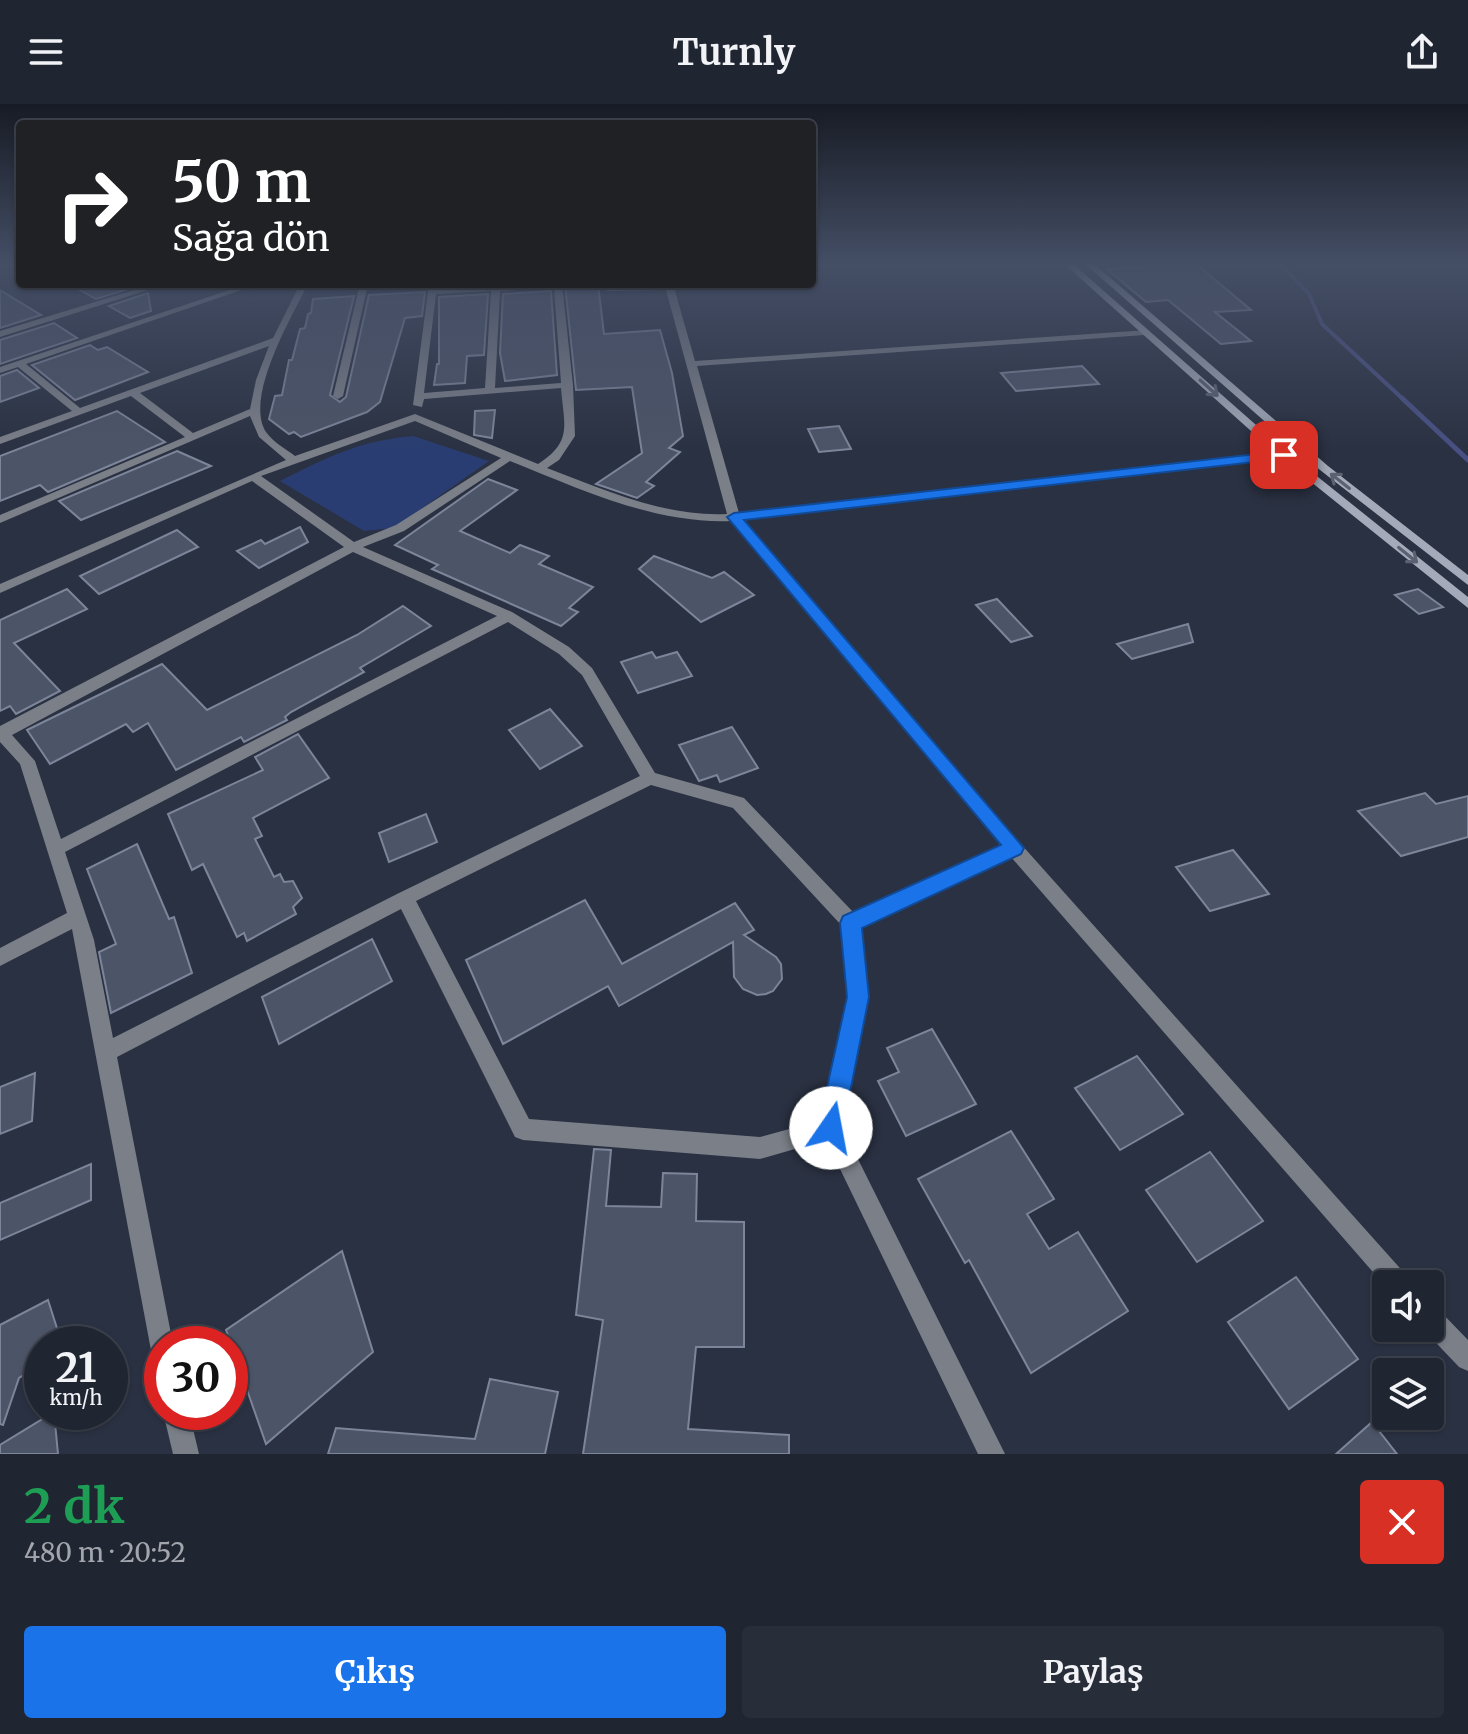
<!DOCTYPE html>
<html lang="tr">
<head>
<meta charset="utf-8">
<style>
	body { margin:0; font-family:Merriweather,serif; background:#282d3a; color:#f1f3f6; height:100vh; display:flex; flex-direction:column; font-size:30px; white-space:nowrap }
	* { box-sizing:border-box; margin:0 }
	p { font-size:26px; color:#a2a5ac }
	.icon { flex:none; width:44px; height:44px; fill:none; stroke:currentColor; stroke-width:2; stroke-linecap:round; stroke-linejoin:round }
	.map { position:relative; height:1350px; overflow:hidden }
	.details { display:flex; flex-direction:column; background:#202532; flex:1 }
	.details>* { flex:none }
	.top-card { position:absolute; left:16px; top:16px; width:800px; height:168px; border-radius:8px; box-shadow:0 2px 6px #0004,0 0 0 2px #3d424d; background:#202124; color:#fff; overflow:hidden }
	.tools { position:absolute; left:1372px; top:1166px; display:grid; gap:16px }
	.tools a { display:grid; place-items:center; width:72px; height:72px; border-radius:8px; background:#202532; box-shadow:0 2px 6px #0004,0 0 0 2px #3d424d; font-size:40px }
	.speed { position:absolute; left:24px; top:1222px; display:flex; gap:16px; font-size:40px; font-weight:700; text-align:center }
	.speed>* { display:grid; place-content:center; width:104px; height:104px; border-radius:50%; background:#202532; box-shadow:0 2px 6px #0004,0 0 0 2px #3d424d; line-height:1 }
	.speed small { font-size:20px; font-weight:400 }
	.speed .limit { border:12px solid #d22; background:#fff; color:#111 }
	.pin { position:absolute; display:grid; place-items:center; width:68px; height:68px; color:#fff; margin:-34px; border-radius:16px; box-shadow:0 4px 12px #0006 }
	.me { position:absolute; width:88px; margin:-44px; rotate:12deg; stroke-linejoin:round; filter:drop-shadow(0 0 6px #0008) }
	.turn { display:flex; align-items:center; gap:28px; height:168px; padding:0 24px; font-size:36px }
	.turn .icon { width:104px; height:104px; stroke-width:2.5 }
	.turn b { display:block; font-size:56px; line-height:68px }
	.round { display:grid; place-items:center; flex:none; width:84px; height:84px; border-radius:8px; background:#282d3a }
	.overview { display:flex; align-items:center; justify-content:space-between; height:136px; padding:0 24px }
	h1 { font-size:48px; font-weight:700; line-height:60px; color:#1e9e55 }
	.button { display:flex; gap:16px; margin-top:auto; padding:16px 24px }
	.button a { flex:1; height:92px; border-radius:8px; background:#1a73e8; color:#fff; font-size:32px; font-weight:700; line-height:92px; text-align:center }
	.button a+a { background:#282d3a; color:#f1f3f6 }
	header { display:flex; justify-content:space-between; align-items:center; height:104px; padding:0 24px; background:#202532; font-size:36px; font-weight:700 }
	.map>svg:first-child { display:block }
	.green { fill:#293d72 }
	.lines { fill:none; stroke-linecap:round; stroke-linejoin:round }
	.stream-far1 { stroke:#485083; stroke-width:4 }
	.stream { stroke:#485083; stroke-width:5 }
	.building { fill:#4c5467; stroke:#7d859a; stroke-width:2 }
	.minor { fill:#7b7f88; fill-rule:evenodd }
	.secondary { fill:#a4aab9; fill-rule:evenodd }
	.oneway { stroke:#5b6172 }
	.route { fill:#1a73e8; stroke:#114b97; stroke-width:2 }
</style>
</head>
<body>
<header><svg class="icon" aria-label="menu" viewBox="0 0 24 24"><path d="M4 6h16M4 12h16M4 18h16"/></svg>Turnly<svg class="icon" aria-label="share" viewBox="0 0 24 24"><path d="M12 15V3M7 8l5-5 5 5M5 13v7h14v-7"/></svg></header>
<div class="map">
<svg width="1468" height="1350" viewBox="0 0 1468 1350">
	<rect width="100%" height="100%" fill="#2a3142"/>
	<path class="green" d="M413 332 489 357 394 424 364 427 280 377C328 353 358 337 413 332Z"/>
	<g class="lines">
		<path class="stream-far1" d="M1279 158 1309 190 1322 220 1404 296"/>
		<path class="stream" d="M1402 294 1468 356"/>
	</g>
	<g class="building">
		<path d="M1195 159 1251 206 1215 208 1251 237 1221 240 1168 196 1146 198 1107 165Z"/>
		<path d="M69 180H144L96 195Z"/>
		<path d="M565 180H598L604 230 660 226 672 269 683 332 669 344 680 348 646 378 654 382 637 394 596 380 642 349 632 283 576 286Z"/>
		<path d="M0 186 41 211 0 224Z"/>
		<path d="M551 187 557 271 505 277 500 249 503 190Z"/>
		<path d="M425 188 422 212 405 214 380 298 367 308 301 333 294 328 289 330 269 315 275 292 282 291 289 256H292L300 225 305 224 308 210 311 209 313 195 354 192 330 291 340 298 346 293 369 191Z"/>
		<path d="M148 189 151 207 130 214 109 202Z"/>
		<path d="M488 190 484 251 467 252 465 279 434 281 437 260H439V193Z"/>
		<path d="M54 219 77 234 0 260V236Z"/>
		<path d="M90 241 98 246 107 243 148 268 75 296 32 261Z"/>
		<path d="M1082 262 1099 280 1016 287 1001 269Z"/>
		<path d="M17 266 39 284 0 298V272Z"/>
		<path d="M495 306 492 334 474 331 475 307Z"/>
		<path d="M117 307 165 338 48 388 40 381 0 397V352Z"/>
		<path d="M839 322 851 345 819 348 808 325Z"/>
		<path d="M177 347 211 362 81 416 59 397Z"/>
		<path d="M488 375 517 386 460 427 510 449 520 441 549 452 539 460 593 483 569 504 578 508 561 522 432 465 438 461 395 441Z"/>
		<path d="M300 423 308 438 259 464 237 447 261 436 265 440Z"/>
		<path d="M177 426 198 443 99 490 80 472Z"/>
		<path d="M654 452 712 474 724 468 754 491 701 518 639 465Z"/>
		<path d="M67 485 87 505 14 539 60 587 16 610 10 602 0 607V516Z"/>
		<path d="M1418 485 1443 503 1419 510 1395 491Z"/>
		<path d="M997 495 1032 532 1011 538 976 501Z"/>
		<path d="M403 502 431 522 360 564 364 568 291 608 285 613 287 616 244 638 241 633 176 666 148 619 133 628 126 620 50 660 27 626 162 560 207 606 357 531Z"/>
		<path d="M1188 520 1193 538 1132 555 1117 540Z"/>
		<path d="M652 548 656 554 677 548 692 572 638 589 621 558Z"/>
		<path d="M550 605 582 642 540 665 509 626Z"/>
		<path d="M732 623 758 664 720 678 717 671 699 677 679 641Z"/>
		<path d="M298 630 329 674 253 714 262 732 255 735 274 773 280 770 284 778 293 777 302 794 293 803 296 810 247 837 244 829 237 833 203 760 192 766 168 710 263 666 255 653Z"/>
		<path d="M1425 689 1436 700 1468 692V733L1401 752 1358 707Z"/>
		<path d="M426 710 437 738 389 758 379 729Z"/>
		<path d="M137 740 169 815 174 813 192 869 111 909 99 848 116 840 87 765Z"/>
		<path d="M1233 746 1269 790 1210 807 1176 763Z"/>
		<path d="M585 796 622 860 735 799 754 826 744 831 776 853 781 860 782 875 773 887 766 890 757 891 743 885 734 873 733 838 619 902 608 882 503 940 466 856Z"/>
		<path d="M372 835 392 877 279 940 262 893Z"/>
		<path d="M932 925 976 1000 906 1032 878 977 899 968 887 944Z"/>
		<path d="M1137 952 1183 1010 1120 1046 1075 984Z"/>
		<path d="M35 969 32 1017 0 1030V983Z"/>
		<path d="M1011 1027 1054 1095 1027 1110 1049 1145 1078 1128 1128 1207 1031 1269 969 1156 965 1159 918 1075Z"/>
		<path d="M594 1045 611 1046 606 1102 661 1103 663 1069 697 1070 696 1117 744 1118V1243H696L688 1325 789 1331V1350H583L603 1216 576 1211Z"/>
		<path d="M1210 1048 1263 1117 1197 1158 1146 1086Z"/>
		<path d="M91 1060V1096L0 1136V1099Z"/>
		<path d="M342 1147 373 1248 266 1340 226 1226Z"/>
		<path d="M1296 1173 1358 1255 1289 1305 1228 1218Z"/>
		<path d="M48 1196 62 1240H42V1260L19 1274 3 1321 0 1320V1221Z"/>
		<path d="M490 1275 558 1288 545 1350H328L336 1324 475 1335Z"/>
		<path d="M54 1308 58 1350H0V1341Z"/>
		<path d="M1372 1318 1397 1350H1336Z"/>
	</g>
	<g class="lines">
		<g class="minor">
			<path d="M154 180H167L0 233V227Z"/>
			<path d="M247 180H259L26 260 80 304 273 234 299 182H271L267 180H324L307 182C291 214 244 294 266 328 273 338 286 345 295 352L415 310 538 360C573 338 564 321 561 284L424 295 422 303 413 301 429 180H437L436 185 492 182V180H562L573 281 575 332 559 356 547 364C605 386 664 413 727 410L666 186 607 187 604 183 673 180 695 257 1148 226 1149 228 1145 231 697 262 739 409 1288 349 1289 351 1284 354 743 416 1020 739 1407 1172 1411 1180H1386V1183L1011 753 861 823 868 893 842 1023 1005 1350H978L826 1036 760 1055 523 1036 515 1033 401 805 117 953 173 1240H162V1261L153 1257 72 825 0 862V844L67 809 20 660 0 638V622L344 443 252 377 0 489V480L286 356 259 333 250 312 0 419V411L185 333 131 292 0 340V333L72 307 18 263 0 269V263ZM554 184 561 279 495 284 500 187ZM491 187 485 284 424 289 436 190ZM269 242 256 276 250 305 193 329 140 289ZM415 317 501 354 396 421 354 438 261 372ZM510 357C580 385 654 420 731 417L1002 742 854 809 744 694 655 669 592 564 569 543 512 508 363 443 404 427ZM353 448 497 512 61 735 35 657 12 631ZM508 518 559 550 582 571 640 672 399 789 113 934 94 836 65 748ZM651 681 733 704 842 822 848 893 822 1016 760 1033 529 1015 416 797Z"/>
			<path d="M360 180H368L343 292 338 295 333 292Z"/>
			<path d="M1430 1203 1439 1206 1468 1236V1267L1459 1263 1422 1224H1430Z"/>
			<path d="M163 1308H189L199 1350H173Z"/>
		</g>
		<g class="secondary">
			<path d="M1062 158H1071L1288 349 1468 493V504L1280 353Z"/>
			<path d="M1083 158H1092L1328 362 1468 471V481L1320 366Z"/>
		</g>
	</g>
	<defs><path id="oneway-shaft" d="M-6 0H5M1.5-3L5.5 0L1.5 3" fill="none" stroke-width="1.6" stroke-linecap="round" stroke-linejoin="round" transform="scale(2)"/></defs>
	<g class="oneway">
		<use href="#oneway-shaft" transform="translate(1209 284) rotate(42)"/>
		<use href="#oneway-shaft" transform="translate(1340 377) rotate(-142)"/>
		<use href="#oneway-shaft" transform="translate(1408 451) rotate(39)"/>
	</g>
	<linearGradient id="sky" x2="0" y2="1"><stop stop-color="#171b24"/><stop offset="0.46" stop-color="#444e65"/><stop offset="1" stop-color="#444e65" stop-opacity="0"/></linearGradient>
	<rect width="1468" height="347" fill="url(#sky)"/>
	<path class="route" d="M1284 347 1289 348V354L744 416 1024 744 1021 750 862 824 869 893 843 1024 839 1032 831 1036 822 1032 818 1024 847 893 840 819 843 812 1001 741 727 413 734 409Z"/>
</svg>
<div class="tools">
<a><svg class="icon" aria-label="sound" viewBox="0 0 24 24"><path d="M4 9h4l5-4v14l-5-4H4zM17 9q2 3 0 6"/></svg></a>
<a><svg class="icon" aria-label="layers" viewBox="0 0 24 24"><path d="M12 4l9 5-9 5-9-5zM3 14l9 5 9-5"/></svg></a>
</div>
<div class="speed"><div>21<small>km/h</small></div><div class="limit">30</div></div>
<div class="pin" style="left:1284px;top:351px;background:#d93025"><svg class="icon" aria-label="arrive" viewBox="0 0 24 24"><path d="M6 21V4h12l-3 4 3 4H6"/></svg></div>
<svg class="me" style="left:831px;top:1024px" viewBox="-20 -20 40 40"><circle r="19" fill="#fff"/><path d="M0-13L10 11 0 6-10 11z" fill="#1a73e8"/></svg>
<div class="top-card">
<div class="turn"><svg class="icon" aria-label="right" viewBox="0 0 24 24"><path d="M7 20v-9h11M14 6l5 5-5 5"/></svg><div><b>50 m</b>Sağa dön</div></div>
</div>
</div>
<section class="details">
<div class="overview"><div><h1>2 dk</h1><p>480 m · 20:52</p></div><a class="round" style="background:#d93025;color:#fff"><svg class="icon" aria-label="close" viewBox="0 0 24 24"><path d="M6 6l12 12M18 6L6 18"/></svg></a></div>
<div class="button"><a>Çıkış</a><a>Paylaş</a></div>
</section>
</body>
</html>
